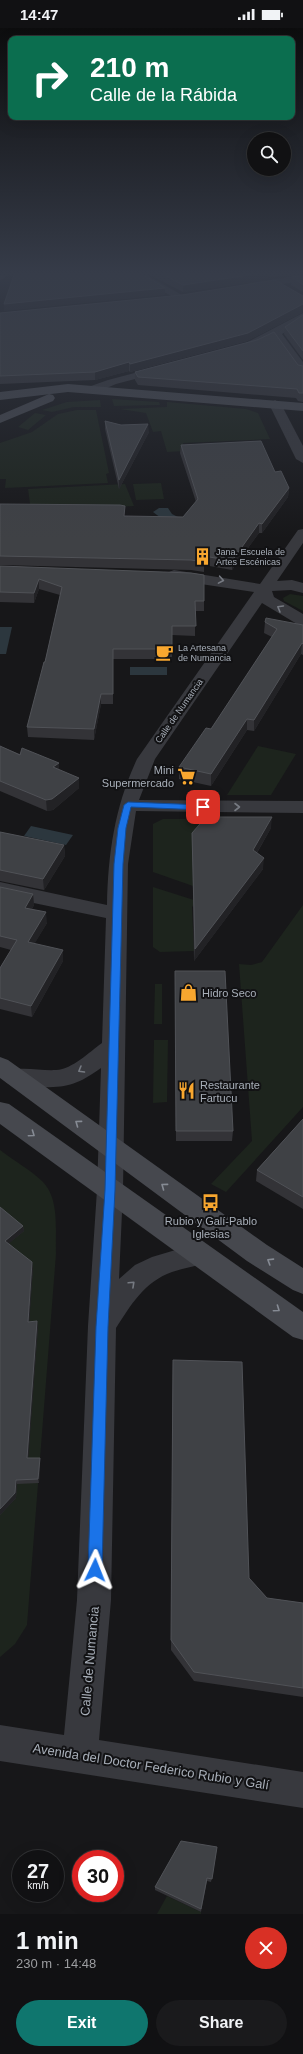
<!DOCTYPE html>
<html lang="en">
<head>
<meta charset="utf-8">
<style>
	body { margin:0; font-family:Helvetica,sans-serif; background:#1a1a1c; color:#f1f3f6; height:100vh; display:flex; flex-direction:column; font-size:15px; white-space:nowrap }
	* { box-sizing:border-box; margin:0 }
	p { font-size:13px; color:#9c9da0 }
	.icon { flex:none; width:22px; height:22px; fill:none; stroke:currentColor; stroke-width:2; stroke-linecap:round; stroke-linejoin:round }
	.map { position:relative; height:1886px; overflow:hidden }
	.details { display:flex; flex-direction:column; background:#111113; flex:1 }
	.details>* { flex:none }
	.banner { position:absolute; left:8px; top:8px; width:287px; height:84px; border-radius:8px; box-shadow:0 4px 16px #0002,0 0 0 1px #303133; background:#0b6e4f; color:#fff; overflow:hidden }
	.fabs { position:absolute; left:247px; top:104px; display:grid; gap:8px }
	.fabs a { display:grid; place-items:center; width:44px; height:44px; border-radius:50%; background:#111113; box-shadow:0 4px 16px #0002,0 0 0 1px #303133; font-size:20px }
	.speed { position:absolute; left:12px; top:1822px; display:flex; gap:8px; font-size:20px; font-weight:700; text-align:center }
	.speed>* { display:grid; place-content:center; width:52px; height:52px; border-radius:50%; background:#111113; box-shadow:0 4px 16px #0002,0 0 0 1px #303133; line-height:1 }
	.speed small { font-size:10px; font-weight:400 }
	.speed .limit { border:6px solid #d22; background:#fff; color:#111 }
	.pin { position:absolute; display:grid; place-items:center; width:34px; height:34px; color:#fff; margin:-17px; border-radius:8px; box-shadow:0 2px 6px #0006 }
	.me { position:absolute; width:44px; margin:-22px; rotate:2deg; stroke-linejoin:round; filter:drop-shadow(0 0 3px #0008) }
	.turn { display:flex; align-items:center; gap:14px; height:84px; padding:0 16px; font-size:18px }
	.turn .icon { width:52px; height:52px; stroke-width:2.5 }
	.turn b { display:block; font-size:28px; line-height:34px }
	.round { display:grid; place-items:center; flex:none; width:42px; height:42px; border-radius:21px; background:#1a1a1c }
	.head { display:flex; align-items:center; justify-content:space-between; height:68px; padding:0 16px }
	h1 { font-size:24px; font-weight:800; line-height:30px }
	.cta { display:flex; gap:8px; margin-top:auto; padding:8px 16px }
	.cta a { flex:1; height:46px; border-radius:24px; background:#0f766e; color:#fff; font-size:16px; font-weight:800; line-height:46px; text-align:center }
	.cta a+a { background:#1a1a1c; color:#f1f3f6 }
	.status { display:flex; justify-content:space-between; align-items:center; height:28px; padding:0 20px; background:#111113; direction:ltr }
	.status svg { height:11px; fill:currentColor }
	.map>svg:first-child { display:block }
	.green { fill:#1d241d }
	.water { fill:#2c373e }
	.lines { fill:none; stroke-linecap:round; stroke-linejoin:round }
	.street { fill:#38393e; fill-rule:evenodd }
	.secondary { fill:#46484e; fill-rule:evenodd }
	.wall { fill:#333337 }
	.shaded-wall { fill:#222225 }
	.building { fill:#3f4145; stroke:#505257 }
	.oneway { stroke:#767a82 }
	.oneway2 { stroke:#868b94 }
	.route { fill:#1a73e8; stroke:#114b97 }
	.labels { text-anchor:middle; stroke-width:4; stroke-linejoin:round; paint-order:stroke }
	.far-poi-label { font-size:9px; fill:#a8afb9; stroke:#121214; text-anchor:start }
	.far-street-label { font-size:9px; fill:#a8afb9; stroke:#121214 }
	.poi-label { font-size:11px; fill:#a8afb9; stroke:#121214; text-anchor:start }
	.near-street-label { font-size:13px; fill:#a8afb9; stroke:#121214 }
</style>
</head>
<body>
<div class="status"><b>14:47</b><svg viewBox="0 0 49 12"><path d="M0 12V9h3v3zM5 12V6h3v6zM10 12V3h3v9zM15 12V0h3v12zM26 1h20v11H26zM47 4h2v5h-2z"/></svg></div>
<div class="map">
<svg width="303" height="1886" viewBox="0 0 303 1886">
	<rect width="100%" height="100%" fill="#171719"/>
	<g class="green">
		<path d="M112 371 159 374 160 377 114 378Z"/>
		<path d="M100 372 101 379H74L52 384 42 382 67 374Z"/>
		<path d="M167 374 246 381 258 385 270 411 183 415 186 423 167 424 161 403 153 404 146 385 120 381 167 379Z"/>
		<path d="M77 382H96L109 445 106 446 108 455 5 460 6 451H0V415L32 404 58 386Z"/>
		<path d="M35 385 46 387 28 402 18 399Z"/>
		<path d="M161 455 164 471 136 472 133 456Z"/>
		<path d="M125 456 134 478 31 483 28 461Z"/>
		<path d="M290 566 303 568V583L284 573 283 570Z"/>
		<path d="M258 718 296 726 271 767H227Z"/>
		<path d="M163 791H205L193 858 153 844V796Z"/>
		<path d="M153 859 197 873 192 879 194 923 160 924 153 919Z"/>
		<path d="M303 877V1079L226 1164 211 1156 252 1113 239 936 251 937 262 934Z"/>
		<path d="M155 956H162V996H154Z"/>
		<path d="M154 1012H168L167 1074 153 1075Z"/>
		<path d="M0 1122C14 1133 31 1142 43 1154 60 1172 55 1203 56 1226L27 1597 15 1616 0 1629Z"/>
		<path d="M167 1868 201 1884V1886H157Z"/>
	</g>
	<g class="water">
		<path d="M159 480H168L172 486 180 490H161L153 484Z"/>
		<path d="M0 599H12L6 626H0Z"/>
		<rect x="130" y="639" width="37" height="8"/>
		<path d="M31 798 73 807 66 817 24 808Z"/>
	</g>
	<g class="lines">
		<g class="street">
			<path d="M135 247H147L187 270 186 272H178Z"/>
			<path d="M303 247V253L249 261 244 258 249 255Z"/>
			<path d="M303 285V293L282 306 303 334V345L299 344 274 310 248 320 242 317Z"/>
			<path d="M165 337 169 338 171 340 169 342 116 356 95 365 89 361 91 358 108 352Z"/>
			<path d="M275 372 281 376 303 418V435L296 431 269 376Z"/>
			<path d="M303 501V515L277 553 292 552 303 555V565L291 562 272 563 274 569 303 586V598L297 596 262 575 155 731 139 772 303 773V785L136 783 128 836 123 1162 119 1251 135 1237 152 1229 199 1215 209 1218 212 1226 209 1234C197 1238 184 1240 172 1244 144 1254 131 1277 116 1300L111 1572 99 1712 303 1744V1780L0 1733V1697L64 1707 77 1572 88 1298 97 1162 101 1040C76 1058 65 1060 34 1059 25 1058 16 1058 7 1055L3 1049 7 1043C23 1038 40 1043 56 1042 73 1041 89 1024 102 1015L106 890 0 868V854L107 877C108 825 115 778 137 731L254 564 174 552 169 550 166 547 169 544 174 542 260 556 298 502Z"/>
		</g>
		<g class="secondary">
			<path d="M0 247H6L3 251 0 252Z"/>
			<path d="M68 356 303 375V383L68 364 0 372V364Z"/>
			<path d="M49 366 53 367 55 370 53 373 0 395V387Z"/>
			<path d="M0 1029 8 1032 267 1217 303 1240V1266L293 1262 247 1233 0 1050Z"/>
			<path d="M0 1074 9 1076 303 1284V1312L293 1309 0 1096Z"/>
		</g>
	</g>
	<g class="wall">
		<path d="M150 247H295L278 249H268L266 252 183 264Z"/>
		<path d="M303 247V264L291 257 292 249Z"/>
		<path d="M303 268V284L247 313 130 344 129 343 95 352 0 356V286Z"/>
		<path d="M303 287V332L284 306 285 299Z"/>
		<path d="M298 337 303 338V374L298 373 296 370 138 357 135 352V344Z"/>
		<path d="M105 393 149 404 119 461 105 401Z"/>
		<path d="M181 417 275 444 289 460 288 469 262 505H259L232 542 204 537V544L191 542 0 537V476L125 488 183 489 196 474 180 425Z"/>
		<path d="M0 538 204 573V583H195V608L172 607V631H113V676H101L94 712 28 709 27 699 45 634 60 567 39 561 34 575 0 574Z"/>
		<path d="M265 594 303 597V627L301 626 254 703 247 702 211 758 179 751V739L211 701 272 609 264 605Z"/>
		<path d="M0 718 59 742 79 760 53 782 47 783 0 763Z"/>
		<path d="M271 800 257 825 263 841 194 933 192 805Z"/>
		<path d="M0 804 64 817 65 828 44 862 0 853Z"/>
		<path d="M0 859 33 866 34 877 32 881 47 895 34 916 63 933 32 989 0 981V940L11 922 0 919Z"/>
		<path d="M175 953 233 1103 232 1113H176Z"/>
		<path d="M303 1091V1181L256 1153 257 1142Z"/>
		<path d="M0 1179 23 1198 24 1203 9 1215 33 1239 29 1294 38 1298 28 1430H40V1435L39 1455 17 1456 16 1470 0 1487Z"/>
		<path d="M173 1332 249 1550 267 1570 303 1575V1669L194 1653 171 1622Z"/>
		<path d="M217 1819 211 1854 207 1853 201 1884 155 1862V1859Z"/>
	</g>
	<g class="shaded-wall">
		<path d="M249 247H268V249L266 252 183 264V257Z"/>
		<path d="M278 247H295L278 249Z"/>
		<path d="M165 260V267L4 283V276Z"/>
		<path d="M303 276V284L247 313 130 344V336Z"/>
		<path d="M129 334V343L95 352V344Z"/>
		<path d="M148 396 149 404 119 461V452Z"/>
		<path d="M289 460 288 469 262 505V496Z"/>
		<path d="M259 495V505L232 542V533Z"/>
		<path d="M39 551V561L34 575V565Z"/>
		<path d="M302 615 301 626 254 703V692Z"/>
		<path d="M101 666V676L94 712V701Z"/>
		<path d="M247 691V702L211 758V746Z"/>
		<path d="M59 735V745L53 739Z"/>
		<path d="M79 750V760L53 782 47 783 46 772Z"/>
		<path d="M272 789 271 800 252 833 253 822Z"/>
		<path d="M64 817 65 828 44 862 43 851Z"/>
		<path d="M264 830 263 841 194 933 195 921Z"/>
		<path d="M33 866 34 877 26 891 25 880Z"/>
		<path d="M46 884 47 895 29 925 28 914Z"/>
		<path d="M63 922V933L32 989 31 978Z"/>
		<path d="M23 1198 24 1203 6 1218 5 1213Z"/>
		<path d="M32 1234 33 1239 29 1299 28 1294Z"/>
		<path d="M37 1293 38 1298 28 1435 27 1430Z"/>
		<path d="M40 1430V1435L39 1455 38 1451Z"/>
		<path d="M16 1452 17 1456 16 1470 0 1487V1481Z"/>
	</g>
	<g class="building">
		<path d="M14 247H144L165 260 4 276Z"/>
		<path d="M164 247H249L183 257Z"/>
		<path d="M303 247V257L292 249Z"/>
		<path d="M275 252 303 268V276L248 305 130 336 129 334 95 344 0 348V285L182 267Z"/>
		<path d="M303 287V323L285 299Z"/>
		<path d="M274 304 298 337 303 338V365H299L297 361 138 349 135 344 257 312Z"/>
		<path d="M105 393 121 397 148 396 119 452Z"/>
		<path d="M261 413 275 444 281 443 289 460 262 496 259 495 232 533 204 528V534L191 532 0 528V476L120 477 125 478 124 488 183 489 198 471 181 417Z"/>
		<path d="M0 538 191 545 204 547V573H195L196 598H172V621H113V666H101L94 701 27 699 44 634H45L62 559 39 551 34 565 0 564Z"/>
		<path d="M266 590 303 597V616L302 615 254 692 247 691 211 746 179 739 206 700 211 701 277 601 265 594Z"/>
		<path d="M0 718 20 727 22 720 59 735 53 739 79 750 52 771 46 772 0 753Z"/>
		<path d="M206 789H272L253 822 264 830 195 921 192 805Z"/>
		<path d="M0 804 64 817 43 851 0 842Z"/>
		<path d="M0 859 33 866 25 880 46 884 28 914 63 922 31 978 0 970V940L17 912 0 908Z"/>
		<path d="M175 943H225L233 1103H176Z"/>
		<path d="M303 1091V1169L257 1142Z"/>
		<path d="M0 1179 23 1198 5 1213 32 1234 28 1294 37 1293 27 1430H40L38 1451 16 1452 15 1465 0 1481Z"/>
		<path d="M173 1332 242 1334 249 1550 267 1570 303 1575V1660L194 1644 171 1612Z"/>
		<path d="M181 1813 217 1819 212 1851 207 1850 201 1881 155 1859Z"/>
	</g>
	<defs><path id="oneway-chevron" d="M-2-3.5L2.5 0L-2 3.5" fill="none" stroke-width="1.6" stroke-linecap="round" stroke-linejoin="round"/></defs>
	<g class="oneway">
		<use href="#oneway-chevron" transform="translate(221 552) rotate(10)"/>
		<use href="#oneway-chevron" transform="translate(280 580) rotate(-150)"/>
		<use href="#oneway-chevron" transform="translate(237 779)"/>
		<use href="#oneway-chevron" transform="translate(81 1042) rotate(150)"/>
		<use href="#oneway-chevron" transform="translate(132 1256) rotate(-43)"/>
	</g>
	<g class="oneway2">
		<use href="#oneway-chevron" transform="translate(78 1095) rotate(-144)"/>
		<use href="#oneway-chevron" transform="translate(32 1106) rotate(35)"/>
		<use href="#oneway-chevron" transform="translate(164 1158) rotate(-144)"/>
		<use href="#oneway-chevron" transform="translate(270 1233) rotate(-148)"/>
		<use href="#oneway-chevron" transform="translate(277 1281) rotate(35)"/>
	</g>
	<linearGradient id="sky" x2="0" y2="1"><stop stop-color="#0d0d0e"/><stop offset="0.48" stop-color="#363c49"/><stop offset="1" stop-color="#363c49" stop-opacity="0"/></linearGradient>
	<rect width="303" height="511" fill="url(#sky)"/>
	<path class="route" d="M128 774 203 777 207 779 203 782 131 779 126 800 123 836 115 1162 108 1299 102 1542 100 1547 95 1549 90 1547 88 1542 96 1299 105 1162 114 836 118 800 124 777Z"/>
	<defs>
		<symbol id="building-bare" viewBox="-9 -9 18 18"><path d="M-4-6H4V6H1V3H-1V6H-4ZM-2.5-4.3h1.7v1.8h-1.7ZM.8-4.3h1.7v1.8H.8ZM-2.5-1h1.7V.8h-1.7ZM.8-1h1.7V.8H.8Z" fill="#f8a72f" stroke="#121214" stroke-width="2.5" paint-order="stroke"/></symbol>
		<symbol id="cafe-bare" viewBox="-9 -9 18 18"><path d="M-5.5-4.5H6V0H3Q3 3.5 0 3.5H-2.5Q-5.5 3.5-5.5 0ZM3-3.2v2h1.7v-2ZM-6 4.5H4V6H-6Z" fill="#f8a72f" stroke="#121214" stroke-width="2.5" paint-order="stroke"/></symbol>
		<symbol id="supermarket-bare" viewBox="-9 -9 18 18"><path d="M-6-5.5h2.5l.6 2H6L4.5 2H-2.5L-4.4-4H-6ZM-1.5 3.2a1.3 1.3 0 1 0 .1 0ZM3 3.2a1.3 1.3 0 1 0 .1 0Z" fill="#f8a72f" stroke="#121214" stroke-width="2.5" paint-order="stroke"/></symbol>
		<symbol id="shop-bare" viewBox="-9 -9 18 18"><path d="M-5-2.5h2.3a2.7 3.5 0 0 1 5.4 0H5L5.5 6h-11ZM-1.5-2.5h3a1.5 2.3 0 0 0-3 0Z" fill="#f8a72f" stroke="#121214" stroke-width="2.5" paint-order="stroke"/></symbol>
		<symbol id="restaurant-bare" viewBox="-9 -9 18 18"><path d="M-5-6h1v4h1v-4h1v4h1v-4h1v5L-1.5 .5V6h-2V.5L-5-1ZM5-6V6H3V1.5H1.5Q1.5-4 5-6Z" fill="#f8a72f" stroke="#121214" stroke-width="2.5" paint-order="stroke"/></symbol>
		<symbol id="bus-bare" viewBox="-9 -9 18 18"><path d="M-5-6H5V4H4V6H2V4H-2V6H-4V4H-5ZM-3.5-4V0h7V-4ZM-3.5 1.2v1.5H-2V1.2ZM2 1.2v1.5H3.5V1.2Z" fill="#f8a72f" stroke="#121214" stroke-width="2.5" paint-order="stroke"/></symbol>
	</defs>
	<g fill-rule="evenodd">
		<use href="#building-bare" x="190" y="516" width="25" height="25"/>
		<use href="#cafe-bare" x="152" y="612" width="25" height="25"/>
		<use href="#supermarket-bare" x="174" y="736" width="25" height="25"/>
		<use href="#shop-bare" x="176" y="952" width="25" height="25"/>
		<use href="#restaurant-bare" x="174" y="1050" width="25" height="25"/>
		<use href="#bus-bare" x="198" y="1162" width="25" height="25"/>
	</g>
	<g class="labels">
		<g class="far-poi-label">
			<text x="216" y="527">Jana. Escuela de<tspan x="216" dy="10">Artes Escénicas</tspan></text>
			<text x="178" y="623">La Artesana<tspan x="178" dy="10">de Numancia</tspan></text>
		</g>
		<g class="far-street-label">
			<text transform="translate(179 683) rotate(-55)" y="3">Calle de Numancia</text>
		</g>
		<g class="poi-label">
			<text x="174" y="746" text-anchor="end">Mini<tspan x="174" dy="13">Supermercado</tspan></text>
			<text x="202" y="969">Hidro Seco</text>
			<text x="200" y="1061">Restaurante<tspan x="200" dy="13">Fartucu</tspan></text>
			<text x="211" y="1197" text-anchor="middle">Rubio y Galí-Pablo<tspan x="211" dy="13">Iglesias</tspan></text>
		</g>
		<g class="near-street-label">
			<text transform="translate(89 1633) rotate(-85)" y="5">Calle de Numancia</text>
			<text transform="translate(151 1738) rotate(9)" y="5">Avenida del Doctor Federico Rubio y Galí</text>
		</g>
	</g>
</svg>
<div class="fabs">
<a><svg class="icon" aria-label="search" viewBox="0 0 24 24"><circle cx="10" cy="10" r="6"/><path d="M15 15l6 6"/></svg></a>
</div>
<div class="speed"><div>27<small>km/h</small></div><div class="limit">30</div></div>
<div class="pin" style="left:203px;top:779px;background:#d93025"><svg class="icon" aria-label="arrive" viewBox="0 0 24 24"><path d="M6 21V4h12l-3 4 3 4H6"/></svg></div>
<svg class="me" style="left:95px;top:1542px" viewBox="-20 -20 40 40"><path d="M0-17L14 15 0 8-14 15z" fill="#1a73e8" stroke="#fff" stroke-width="4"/></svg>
<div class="banner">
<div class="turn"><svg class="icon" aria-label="right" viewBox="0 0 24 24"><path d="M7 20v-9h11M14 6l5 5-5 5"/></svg><div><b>210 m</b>Calle de la Rábida</div></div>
</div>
</div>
<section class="details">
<div class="head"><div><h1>1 min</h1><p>230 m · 14:48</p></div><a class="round" style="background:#d93025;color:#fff"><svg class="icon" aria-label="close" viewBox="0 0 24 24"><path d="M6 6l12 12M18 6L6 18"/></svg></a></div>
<div class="cta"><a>Exit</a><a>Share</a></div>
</section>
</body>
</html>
